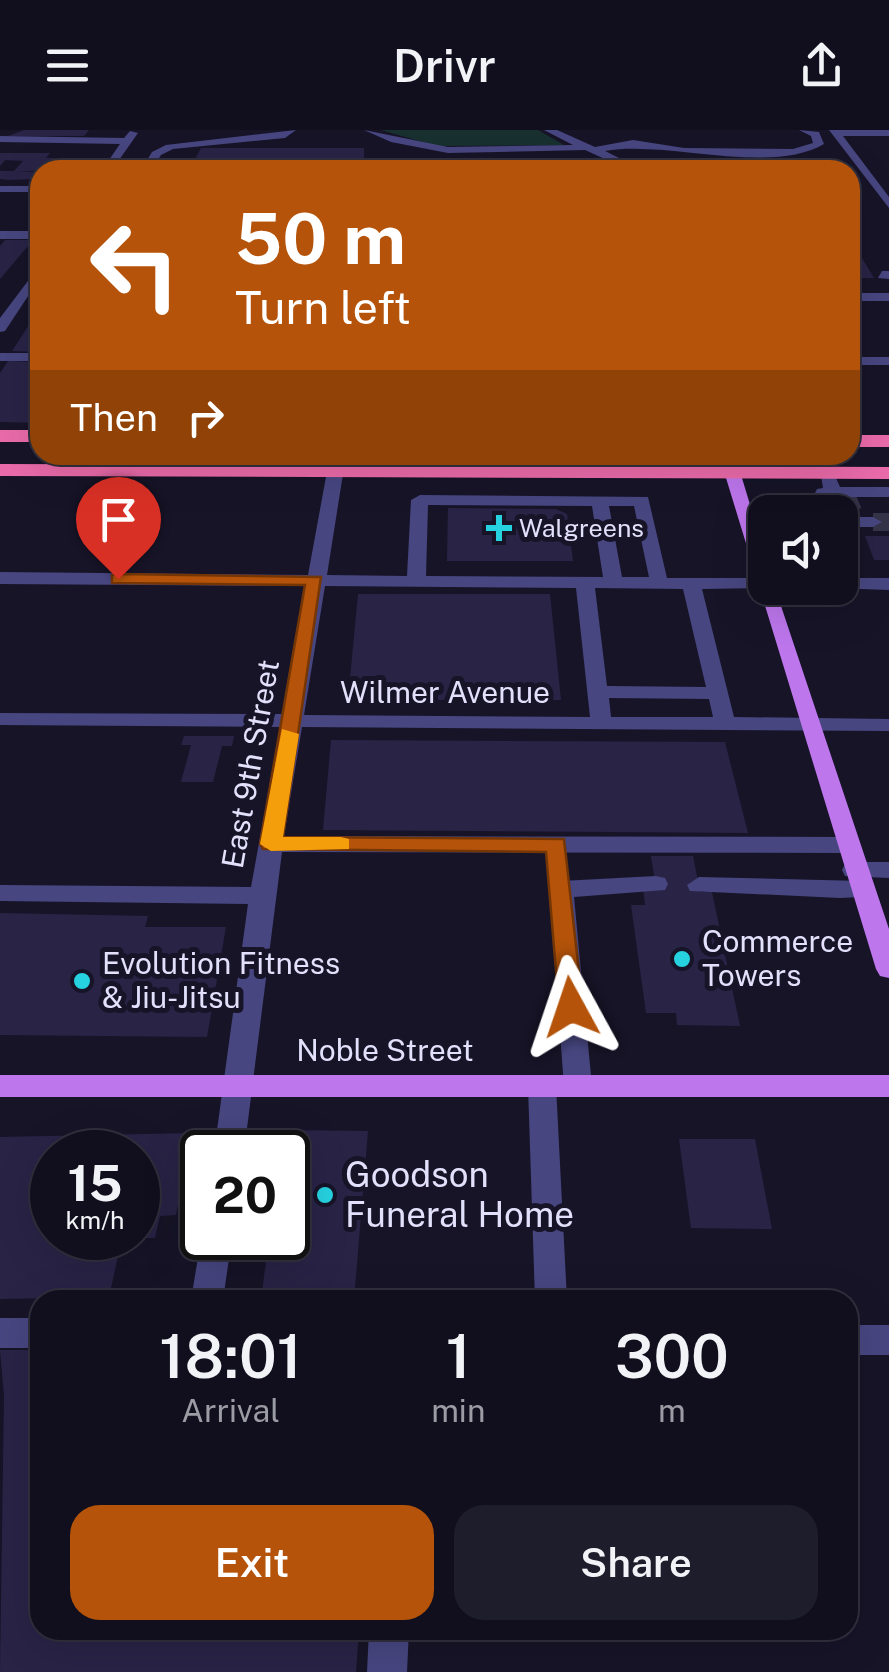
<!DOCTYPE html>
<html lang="en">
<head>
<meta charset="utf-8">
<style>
	body { margin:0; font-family:"Public Sans",sans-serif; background:#1e1d2b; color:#f1f3f6; height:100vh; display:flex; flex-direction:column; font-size:38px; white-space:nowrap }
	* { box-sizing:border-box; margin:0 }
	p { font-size:32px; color:#9c9ca4 }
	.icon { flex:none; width:55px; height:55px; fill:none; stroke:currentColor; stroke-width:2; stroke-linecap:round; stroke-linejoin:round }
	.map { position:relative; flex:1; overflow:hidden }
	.panel { position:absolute; left:30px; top:1160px; width:828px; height:350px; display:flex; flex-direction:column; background:#110f1e; border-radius:30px; box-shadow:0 10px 40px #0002,0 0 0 2px #302f3c }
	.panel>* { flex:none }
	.guide { position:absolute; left:30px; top:30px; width:830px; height:305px; border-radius:30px; box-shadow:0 10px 40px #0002,0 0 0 2px #302f3c; background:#b45309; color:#fff; overflow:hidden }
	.controls { position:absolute; left:748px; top:365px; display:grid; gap:20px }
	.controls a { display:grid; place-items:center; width:110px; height:110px; border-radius:20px; background:#110f1e; box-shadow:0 10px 40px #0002,0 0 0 2px #302f3c; font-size:50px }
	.speed { position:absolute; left:30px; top:1000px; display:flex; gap:20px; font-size:50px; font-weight:700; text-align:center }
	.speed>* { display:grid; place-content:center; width:130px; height:130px; border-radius:50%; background:#110f1e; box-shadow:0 10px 40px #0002,0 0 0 2px #302f3c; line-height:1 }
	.speed small { font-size:25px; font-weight:400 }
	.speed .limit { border:5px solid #111; border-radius:15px; background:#fff; color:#111 }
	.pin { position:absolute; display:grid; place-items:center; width:85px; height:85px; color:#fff; margin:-102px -42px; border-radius:50% 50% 50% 0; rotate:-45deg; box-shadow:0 0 10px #0007 }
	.pin .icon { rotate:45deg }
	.me { position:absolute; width:110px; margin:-55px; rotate:355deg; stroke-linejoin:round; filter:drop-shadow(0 0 8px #0008) }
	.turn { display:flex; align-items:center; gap:35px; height:210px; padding:0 40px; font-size:45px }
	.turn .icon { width:130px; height:130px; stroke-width:2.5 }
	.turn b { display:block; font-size:70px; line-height:85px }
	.then { display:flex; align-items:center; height:95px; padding:0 40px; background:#0003; gap:20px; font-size:38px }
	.eta { display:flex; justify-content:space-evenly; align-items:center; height:170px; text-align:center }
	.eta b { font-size:60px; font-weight:600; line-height:70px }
	.action { display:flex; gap:20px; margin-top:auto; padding:20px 40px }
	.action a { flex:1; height:115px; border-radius:30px; background:#b45309; color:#fff; font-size:40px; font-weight:600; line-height:115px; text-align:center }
	.action a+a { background:#1e1d2b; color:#f1f3f6 }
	header { display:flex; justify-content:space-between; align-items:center; height:130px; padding:0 40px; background:#110f1e; font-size:45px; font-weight:600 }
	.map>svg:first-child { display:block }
	.green { fill:#183130 }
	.building { fill:#292346 }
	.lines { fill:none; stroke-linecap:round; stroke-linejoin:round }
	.minor-tunnel { stroke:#353348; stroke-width:18; stroke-dasharray:18 9; stroke-linecap:butt }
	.minor { fill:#474680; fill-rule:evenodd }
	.major { fill:#bd76ec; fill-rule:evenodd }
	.highway { fill:#ea6baa; fill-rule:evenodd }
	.route { fill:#b45309; stroke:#753606; stroke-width:2.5 }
	.slow { fill:#f59e0b }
	.poi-dot { fill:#26d1e0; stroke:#171428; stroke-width:4 }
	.labels { text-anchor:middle; stroke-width:10; stroke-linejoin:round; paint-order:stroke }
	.far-poi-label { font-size:25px; fill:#e2e0fb; stroke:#171428; text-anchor:start }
	.street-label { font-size:30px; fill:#e2e0fb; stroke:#171428 }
	.poi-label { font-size:30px; fill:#e2e0fb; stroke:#171428; text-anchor:start }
	.near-poi-label { font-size:35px; fill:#e2e0fb; stroke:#171428; text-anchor:start }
</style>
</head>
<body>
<header><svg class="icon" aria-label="menu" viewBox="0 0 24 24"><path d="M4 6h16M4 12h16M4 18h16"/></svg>Drivr<svg class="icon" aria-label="share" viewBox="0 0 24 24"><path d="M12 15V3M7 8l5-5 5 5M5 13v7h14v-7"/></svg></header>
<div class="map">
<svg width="889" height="1542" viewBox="0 0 889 1542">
	<rect width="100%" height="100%" fill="#171428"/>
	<path class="green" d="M381 0H538L564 15 436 16Z"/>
	<g class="building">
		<path d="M24 0H89L84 6H8Z"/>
		<path d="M201 18H364V32L490 28 492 40 175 38 179 31H194Z"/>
		<path d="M0 23H50L46 28H55L44 36H49L45 40 19 42H37L34 49 8 50 0 49V41H14L23 31 5 30 0 36Z"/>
		<path d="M850 108 874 148H850Z"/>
		<path d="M5 110H33L0 149V116Z"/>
		<path d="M40 178V222L12 221Z"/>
		<path d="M8 231 40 232V293L0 292V243Z"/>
		<path d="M448 378 556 379 567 384 573 431H447Z"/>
		<path d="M865 406H889V430H874Z"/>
		<path d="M358 464H550L561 570H348Z"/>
		<path d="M184 606H234L232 616H222L213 652H181L191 615H181Z"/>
		<path d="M331 610 725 612 748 703 323 700Z"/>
		<path d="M651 726H693L700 762H712L740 896 677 895 676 883H646L631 775H645L643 758H656Z"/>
		<path d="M0 783 148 786 145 797H226L207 907 0 905Z"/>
		<path d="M282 1000 368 1001 354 1170H261L269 1108H288V1022H279Z"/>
		<path d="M192 1003 176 1085 160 1086 155 1108H138V1022H52V1108H122L109 1167 0 1169V1007Z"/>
		<path d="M679 1009H755L772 1099 691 1098Z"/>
		<path d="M0 1220H40V1500H359L356 1542H0L4 1266Z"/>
	</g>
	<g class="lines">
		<g class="minor-tunnel">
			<path d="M846 365 855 386"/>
			<path d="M873 392H889"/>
		</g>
		<g class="minor">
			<path d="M296 0 285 8 173 19 161 25 151 40H141L152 22 166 15Z"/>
			<path d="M364 0 448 17 573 15 544 0H557L595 17 633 10 684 18 793 19 813 13 811 6 799 0 819 2 824 14C769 46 667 10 605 21L643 40H629L585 20 448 23 391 12Z"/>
			<path d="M829 0H889V6H843L889 67V78Z"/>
			<path d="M130 1 138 3 112 40H102L120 14 0 12V6L124 8Z"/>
			<rect x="0" y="56" width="40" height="6"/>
			<rect x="0" y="101" width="40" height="8"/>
			<path d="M40 135V148L5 201 0 202V188Z"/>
			<path d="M882 141H889V149L878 148Z"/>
			<rect x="850" y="163" width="39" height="8"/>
			<rect x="0" y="223" width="40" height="8"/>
			<rect x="850" y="227" width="39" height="8"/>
			<path d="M330 325H346L327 445 407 446 411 370 420 365 648 367 667 448H765V458H772L702 459 734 587 889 589V601L302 597 284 706 848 707 860 715 848 723 282 722 244 1022H214L248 774 0 771V755L251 757 280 597 0 595V583L283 584 306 456 0 454V442L308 445ZM428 375 592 376 603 447 426 446ZM609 376H634L649 447H622ZM325 456 576 458 590 587 304 585ZM595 458 683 459 706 557 607 556ZM609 568 709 569 713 587H611Z"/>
			<path d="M820 339H832L840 357H889V367H830V382H814L810 373 817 359 823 358Z"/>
			<path d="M840 387H873L882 392 873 397H840Z"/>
			<path d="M840 448H889V460L833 458H840Z"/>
			<path d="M854 732H889V748L845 746 842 740 845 734Z"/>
			<path d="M656 746 665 748 668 754 665 760 574 767 592 956 588 964 578 967 568 964 564 956 549 759 561 751Z"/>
			<path d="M699 747 861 751 873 759 861 767 840 768 690 761 687 755Z"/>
			<path d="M542 945 552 948 556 956 567 1170H535L528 956 532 948Z"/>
			<path d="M202 1103V1108H232L223 1170H191Z"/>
			<rect x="0" y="1188" width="40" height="30"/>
			<rect x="848" y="1195" width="41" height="30"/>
			<path d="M369 1500H409L407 1542H367Z"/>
		</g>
		<g class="major">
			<path d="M719 325H735L765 424V458H775L889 799V848L880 846 876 839Z"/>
			<rect x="0" y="945" width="889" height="22"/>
		</g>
		<g class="highway">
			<rect x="0" y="300" width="40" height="12"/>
			<rect x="850" y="305" width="39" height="12"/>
			<path d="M0 334 889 337V349L0 346Z"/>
		</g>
	</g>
	<path class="route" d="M118 444 321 447 283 707 564 709 583 877 580 884 571 886 559 877 546 722 263 719 260 714 305 455 112 453V445Z"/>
	<path class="slow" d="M282 599 299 604 283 707H341L349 709V719L271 721 260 714Z"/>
	<g class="poi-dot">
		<path d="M494 383h10v10h10v10h-10v10h-10v-10h-10v-10h10z"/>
		<circle cx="682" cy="829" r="10"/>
		<circle cx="82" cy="851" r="10"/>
		<circle cx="325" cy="1065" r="10"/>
	</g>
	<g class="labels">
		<g class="far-poi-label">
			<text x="519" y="407">Walgreens</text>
		</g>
		<g class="street-label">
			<text x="445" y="573">Wilmer Avenue</text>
			<text transform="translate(251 634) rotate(-80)" y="10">East 9th Street</text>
			<text x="385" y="931">Noble Street</text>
		</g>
		<g class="poi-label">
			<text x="702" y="822">Commerce<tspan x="702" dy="34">Towers</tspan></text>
			<text x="102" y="844">Evolution Fitness<tspan x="102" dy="34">&amp; Jiu-Jitsu</tspan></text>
		</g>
		<g class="near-poi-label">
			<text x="345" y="1057">Goodson<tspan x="345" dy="40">Funeral Home</tspan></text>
		</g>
	</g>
</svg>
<div class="controls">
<a><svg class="icon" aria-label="sound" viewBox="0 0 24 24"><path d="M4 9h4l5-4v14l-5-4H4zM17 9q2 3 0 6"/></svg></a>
</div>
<div class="speed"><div>15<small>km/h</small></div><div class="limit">20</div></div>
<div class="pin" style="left:118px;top:449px;background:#d93025"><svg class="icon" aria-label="arrive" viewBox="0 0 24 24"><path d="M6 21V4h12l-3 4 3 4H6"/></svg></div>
<svg class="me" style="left:571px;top:877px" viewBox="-20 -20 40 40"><path d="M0-17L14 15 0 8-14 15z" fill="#b45309" stroke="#fff" stroke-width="4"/></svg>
<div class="guide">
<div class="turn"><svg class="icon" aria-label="left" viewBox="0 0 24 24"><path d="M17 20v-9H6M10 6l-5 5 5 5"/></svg><div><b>50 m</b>Turn left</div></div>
<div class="then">Then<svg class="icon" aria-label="right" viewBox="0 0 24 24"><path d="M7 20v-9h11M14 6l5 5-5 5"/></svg></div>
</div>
<section class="panel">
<div class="eta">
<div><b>18:01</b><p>Arrival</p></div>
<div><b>1</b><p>min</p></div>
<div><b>300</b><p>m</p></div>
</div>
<div class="action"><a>Exit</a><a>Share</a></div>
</section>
</div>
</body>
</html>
